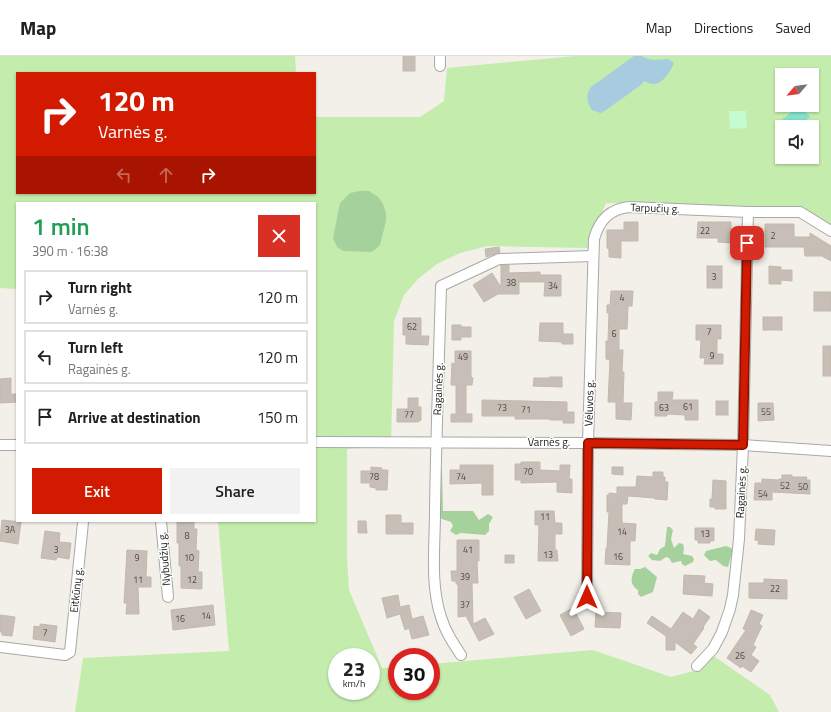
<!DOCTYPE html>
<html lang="en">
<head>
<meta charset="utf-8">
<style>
	body { margin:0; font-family:"Titillium Web",sans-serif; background:#f2f2f2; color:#202124; height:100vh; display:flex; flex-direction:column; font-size:15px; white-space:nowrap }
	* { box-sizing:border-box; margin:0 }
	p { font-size:13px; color:#757577 }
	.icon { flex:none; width:22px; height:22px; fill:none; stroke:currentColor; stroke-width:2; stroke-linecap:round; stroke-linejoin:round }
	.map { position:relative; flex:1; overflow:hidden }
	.drawer { position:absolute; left:16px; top:146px; width:300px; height:320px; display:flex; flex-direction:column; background:#fff; border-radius:0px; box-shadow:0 1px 3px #0004 }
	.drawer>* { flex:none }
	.hud { position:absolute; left:16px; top:16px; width:300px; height:122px; border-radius:0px; box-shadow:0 1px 3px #0004; background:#d21a00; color:#fff; overflow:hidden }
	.needle { width:26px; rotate:242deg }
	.buttons { position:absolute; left:775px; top:12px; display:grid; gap:8px }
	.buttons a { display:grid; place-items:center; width:44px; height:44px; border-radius:0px; background:#fff; box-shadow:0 1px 3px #0004; font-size:20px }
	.speed { position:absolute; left:328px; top:592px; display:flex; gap:8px; font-size:20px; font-weight:700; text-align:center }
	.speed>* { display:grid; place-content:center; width:52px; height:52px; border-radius:50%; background:#fff; box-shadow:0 1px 3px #0004; line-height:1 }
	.speed small { font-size:10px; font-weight:400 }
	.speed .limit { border:6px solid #d22; background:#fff; color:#111 }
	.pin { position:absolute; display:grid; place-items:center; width:34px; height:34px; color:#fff; margin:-17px; border-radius:8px; box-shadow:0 2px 6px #0006 }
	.me { position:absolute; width:44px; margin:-22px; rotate:0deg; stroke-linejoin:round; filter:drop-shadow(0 0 3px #0008) }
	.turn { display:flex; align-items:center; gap:14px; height:84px; padding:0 16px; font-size:18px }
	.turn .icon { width:52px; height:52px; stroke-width:2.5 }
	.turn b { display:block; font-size:28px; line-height:34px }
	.lanes { display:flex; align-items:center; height:38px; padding:0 16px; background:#0003; justify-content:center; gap:20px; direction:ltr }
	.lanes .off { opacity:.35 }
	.round { display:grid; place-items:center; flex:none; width:42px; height:42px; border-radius:0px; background:#f2f2f2 }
	.summary { display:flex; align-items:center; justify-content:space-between; height:68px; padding:0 16px }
	h1 { font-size:24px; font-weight:600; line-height:30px; color:#1e9e55 }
	.cta { display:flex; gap:8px; margin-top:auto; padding:8px 16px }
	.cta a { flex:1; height:46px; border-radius:0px; background:#d21a00; color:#fff; font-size:16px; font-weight:600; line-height:46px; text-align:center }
	.cta a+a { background:#f2f2f2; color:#202124 }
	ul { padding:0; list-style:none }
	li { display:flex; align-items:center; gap:12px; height:54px; margin:0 8px 6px; padding:0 8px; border:2px solid #e0e0e0; border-radius:0px }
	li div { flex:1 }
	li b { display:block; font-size:15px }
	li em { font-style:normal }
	header { display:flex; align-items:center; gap:24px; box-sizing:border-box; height:56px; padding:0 20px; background:#fff; border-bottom:1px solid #e0e0e0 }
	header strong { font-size:19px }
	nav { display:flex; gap:22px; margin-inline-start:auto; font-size:14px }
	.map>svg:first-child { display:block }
	.grass { fill:#c4ecad; fill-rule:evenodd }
	.forest { fill:#a5d29c }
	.park { fill:#c5fbd0 }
	.pitch { fill:#84e2ca }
	.water { fill:#a7cce0 }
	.building { fill:#c7bfb7; stroke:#c4b8a9 }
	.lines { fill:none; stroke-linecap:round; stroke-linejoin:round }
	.minor-casing { stroke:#a8a8a8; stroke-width:12 }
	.minor { stroke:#fff; stroke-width:10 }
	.route-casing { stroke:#810; stroke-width:10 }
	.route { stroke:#d21a00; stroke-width:7 }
	.labels { text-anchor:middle; stroke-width:3; stroke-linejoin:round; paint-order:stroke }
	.number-label { font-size:9px; fill:#4a4846 }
	.street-label { font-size:11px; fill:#212121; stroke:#fff }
</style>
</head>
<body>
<header>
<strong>Map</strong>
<nav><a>Map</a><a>Directions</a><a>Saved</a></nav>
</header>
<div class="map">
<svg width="831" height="656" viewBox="0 0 831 656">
	<rect width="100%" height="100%" fill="#f2f0e8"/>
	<path class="grass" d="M0 0H295L296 17H17V137H315V61H420L444 45 447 12 575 0H831V170L800 152 606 147 588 192 488 190 460 197 437 208 419 222 404 239 394 265 391 390 347 393V502L349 534 382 612 397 611V635H431V608L593 594 671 621 697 614 712 599 770 639 779 656H75L83 602 229 595 218 465H315V147H17V233L0 232ZM782 19H812V49H782ZM782 71H812V101H782ZM337 601H371V635H337Z"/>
	<g class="forest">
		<path d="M360 135H369L378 141 383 148 386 157V165L380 189 376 193 371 196 343 195 337 191 333 182 340 147 350 137Z"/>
		<path d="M438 412 442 415 443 455H473L479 464 488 458 493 461 489 468V475L485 479 461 477 456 479 450 475 453 470 451 466 442 463 438 459Z"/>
		<path d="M667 471H670L673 474 671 483 674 492 679 487 683 488 684 492 683 498 692 500 694 503 693 506 685 510 682 508 681 505 672 507 669 502 666 501 660 505 652 504 648 500 651 497 657 499 660 493 665 490Z"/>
		<path d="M726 490 731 492 733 494 728 511 723 510 716 504 710 505 704 499 706 495Z"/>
		<path d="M645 511 657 521 653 536 641 541 638 538V534C629 529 631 520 635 513H640Z"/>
	</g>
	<path class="park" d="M729 55H746L747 72 730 73Z"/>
	<path class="pitch" d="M800 49 810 61 797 71H782V73L778 67Z"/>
	<path class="water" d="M634 0H642L645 2 653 4 668 3 674 7C671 14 663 28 654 28 651 28 646 26 644 25L641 29 603 56 600 57 592 54C587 47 585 39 591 31Z"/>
	<g class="building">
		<rect x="403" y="0" width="12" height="15"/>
		<path d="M624 166H638V185H621V202L609 201V193L607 192V174H624Z"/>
		<path d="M698 166H731V187L718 186V182H697Z"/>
		<path d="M765 168H794V181H810V177L831 190V205L822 200H805L804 191H765Z"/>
		<path d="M499 191 500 196 486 201 485 193Z"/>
		<path d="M501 209H509V217L540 216V219H561V240H544L545 226H519V238H498L484 246 473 229 492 217 501 231Z"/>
		<rect x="707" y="210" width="15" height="22"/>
		<path d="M769 210 781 211V214H792V225L781 224V228H769Z"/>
		<path d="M611 235H633L632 250H628L627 273H619V294H623L622 316H624L623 347H632L631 364 616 363V346H608L610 304 606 303V285H608L609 257H607V249H610Z"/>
		<rect x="814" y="236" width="17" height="19"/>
		<rect x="763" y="261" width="19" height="13"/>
		<path d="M403 262H421V280H429L428 289 406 288V279H403Z"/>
		<path d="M540 267H563V278H573V288H562V286L539 285Z"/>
		<path d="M452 269H461V271H471V281H461V284H452Z"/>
		<path d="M696 269H721V283H717V298H723V308H704L705 302H700L701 284H696Z"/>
		<rect x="823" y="290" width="8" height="30"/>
		<path d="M455 295H471V321L473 322 472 329H466V358H472V366H451V358H456V329H451L452 307 455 308Z"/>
		<path d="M549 321H562V331L533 330 534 322H549Z"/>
		<path d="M11 322V338H17V346L0 347V323Z"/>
		<path d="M658 336H673L672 344H698V364H685V359L667 358V360H655V346H658Z"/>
		<path d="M408 342H418V351H421V364L418 366H397V353H408Z"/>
		<path d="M482 344 567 346V356H574V367H563V364H550V363H515V360H482Z"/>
		<rect x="716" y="345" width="12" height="14"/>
		<path d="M758 347H773L774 364 758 365Z"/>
		<path d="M521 406H540V414L560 415V409H570L569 423H572V437L557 436V426L521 427V424H515V408H521Z"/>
		<path d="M460 409H493V439H482V427L450 428V414H460Z"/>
		<path d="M371 411 382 412V414H388L387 434H376V432L370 431V427H361V415H371Z"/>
		<path d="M612 411H623V419L612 418Z"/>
		<path d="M653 416H663V421H665V426H668L667 444 655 443V442L628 440 627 448H622V467L636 468 635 485H630V509L605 508 606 492H607L609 456H607V439H609V437L617 438V431H636L637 420 653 421Z"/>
		<path d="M782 419H792V421H807L806 424H810V438L772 436V444H754L755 427H762V423L779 424V423H782Z"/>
		<path d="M713 424 726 425V453H715V451H710V443H712Z"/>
		<path d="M535 455H554L555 467H562V478H555V494H557L558 505H538L539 469H535Z"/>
		<path d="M386 459H401V467H413V478H386Z"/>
		<path d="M2 464 21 466 18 488 0 485Z"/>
		<path d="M177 465H194V473H197L196 494 199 495 198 516H202V533L181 532V510H179V487H177Z"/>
		<path d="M358 465H366L367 477H358Z"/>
		<path d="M695 472H714V485H710V487H698V484H695Z"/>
		<path d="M756 473 775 474 774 489 758 488 759 485 755 484Z"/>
		<path d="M45 475 60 477 59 486 71 487 69 503 57 501 56 504 41 502Z"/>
		<path d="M457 484H479V505H477L478 527H472L473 568 485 562 494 578 479 585 466 560 458 561V528H456V525H452L451 515H457Z"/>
		<path d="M127 494 147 495 146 521H151V531H138L139 558H126L127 547H124Z"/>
		<rect x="505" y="499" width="9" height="8"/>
		<path d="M684 519 705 520 704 527 713 528 712 540 683 538Z"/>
		<path d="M764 523 787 524V543L749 542V527H764Z"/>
		<path d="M529 533 541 555 526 563 514 541Z"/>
		<path d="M398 539 400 551 409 549 412 563 423 560 429 579 412 583 409 572 405 574 400 558 387 562 382 542Z"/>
		<path d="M213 549 215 569 173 574 171 554Z"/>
		<path d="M573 552 584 573 571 580 560 559Z"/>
		<path d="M699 553 710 561 703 571 704 572 693 588 697 591 691 598 675 586V594H666V580L647 567 652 560 671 573 683 556 693 563Z"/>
		<path d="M751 554 763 559 759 568 762 570 753 589 756 591 751 599 759 605 751 616 742 610 741 612 727 602 746 574 743 573Z"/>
		<path d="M596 556 621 557 620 572 595 571Z"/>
		<path d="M0 559 15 561 12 580 2 579V576H0Z"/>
		<path d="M40 568 57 570 55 586 33 583 34 570 40 571Z"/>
	</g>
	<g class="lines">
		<defs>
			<g id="minor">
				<path d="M440 10V0"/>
				<path d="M315 386 588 387 743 389 831 395"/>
				<path d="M0 389H17"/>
				<path d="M161 465 168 541"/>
				<path d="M587 541 588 387 594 183C599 165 609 153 629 151L748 156H800L831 175"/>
				<path d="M0 591 65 599 70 596 83 466"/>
				<path d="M461 599C453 587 445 575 441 561 430 528 435 490 435 455 436 380 439 305 441 230L499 203 593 200"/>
				<path d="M697 610 713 593 722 576 730 553 733 539 739 483 743 389 748 156"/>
			</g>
		</defs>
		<use href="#minor" class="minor-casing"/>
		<use href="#minor" class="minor"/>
	</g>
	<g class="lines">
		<defs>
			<path id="route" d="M587 541 588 387 743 389 747 187"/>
		</defs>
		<use href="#route" class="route-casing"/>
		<use href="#route" class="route"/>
	</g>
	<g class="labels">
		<g class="number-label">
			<text x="705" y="178">22</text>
			<text x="773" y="183">2</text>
			<text x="714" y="224">3</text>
			<text x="511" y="230">38</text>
			<text x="553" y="233">34</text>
			<text x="622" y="245">4</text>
			<text x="412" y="274">62</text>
			<text x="709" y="279">7</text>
			<text x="614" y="281">6</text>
			<text x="712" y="303">9</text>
			<text x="463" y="304">49</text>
			<text x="688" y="354">61</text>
			<text x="502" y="355">73</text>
			<text x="664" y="355">63</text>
			<text x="526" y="357">71</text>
			<text x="766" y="359">55</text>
			<text x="409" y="362">77</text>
			<text x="528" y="419">70</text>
			<text x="374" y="424">78</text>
			<text x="461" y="424">74</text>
			<text x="785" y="433">52</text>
			<text x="803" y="434">50</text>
			<text x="763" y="441">54</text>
			<text x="545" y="464">11</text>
			<text x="10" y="477">3A</text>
			<text x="622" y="479">14</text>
			<text x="705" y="481">13</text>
			<text x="187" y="483">8</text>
			<text x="56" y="497">3</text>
			<text x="468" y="497">41</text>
			<text x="548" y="502">13</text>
			<text x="618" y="504">16</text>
			<text x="137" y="505">9</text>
			<text x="189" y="505">10</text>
			<text x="465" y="524">39</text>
			<text x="138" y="527">11</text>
			<text x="192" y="527">12</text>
			<text x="775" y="536">22</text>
			<text x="465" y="552">37</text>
			<text x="206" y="563">14</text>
			<text x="180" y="566">16</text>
			<text x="45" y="580">7</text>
			<text x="740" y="603">26</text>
		</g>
		<g class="street-label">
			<text transform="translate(655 152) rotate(2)" y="4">Tarpučių g.</text>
			<text transform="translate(438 333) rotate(-88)" y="4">Ragainės g.</text>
			<text transform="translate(589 347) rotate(-88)" y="4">Vėluvos g.</text>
			<text x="549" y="390">Varnės g.</text>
			<text transform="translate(741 436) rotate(-87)" y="4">Ragainės g.</text>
			<text transform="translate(164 503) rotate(-95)" y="4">Nybudžių g.</text>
			<text transform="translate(76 534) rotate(-84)" y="4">Eitkūnų g.</text>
		</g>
	</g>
</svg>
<div class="buttons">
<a><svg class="needle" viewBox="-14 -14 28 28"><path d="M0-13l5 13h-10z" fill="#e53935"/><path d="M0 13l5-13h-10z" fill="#757577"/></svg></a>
<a><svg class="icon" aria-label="sound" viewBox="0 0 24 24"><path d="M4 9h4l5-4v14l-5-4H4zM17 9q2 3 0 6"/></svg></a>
</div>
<div class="speed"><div>23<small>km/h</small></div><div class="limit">30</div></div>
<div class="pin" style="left:747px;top:187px;background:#d93025"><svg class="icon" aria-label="arrive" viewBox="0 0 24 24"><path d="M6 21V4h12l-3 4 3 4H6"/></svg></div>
<svg class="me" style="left:587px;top:541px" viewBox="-20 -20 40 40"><path d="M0-17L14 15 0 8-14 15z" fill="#d21a00" stroke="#fff" stroke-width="4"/></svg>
<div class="hud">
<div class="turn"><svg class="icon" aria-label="right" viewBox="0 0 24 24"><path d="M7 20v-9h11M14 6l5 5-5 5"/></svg><div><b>120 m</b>Varnės g.</div></div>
<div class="lanes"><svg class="icon off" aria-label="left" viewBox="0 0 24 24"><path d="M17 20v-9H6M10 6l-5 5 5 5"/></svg><svg class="icon off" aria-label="ahead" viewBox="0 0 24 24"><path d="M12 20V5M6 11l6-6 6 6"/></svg><svg class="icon" aria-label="right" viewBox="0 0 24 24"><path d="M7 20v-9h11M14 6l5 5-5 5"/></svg></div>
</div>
<section class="drawer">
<div class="summary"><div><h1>1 min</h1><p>390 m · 16:38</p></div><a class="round" style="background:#d93025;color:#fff"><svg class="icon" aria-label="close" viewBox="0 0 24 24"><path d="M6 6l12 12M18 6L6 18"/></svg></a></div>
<ul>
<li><svg class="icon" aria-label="right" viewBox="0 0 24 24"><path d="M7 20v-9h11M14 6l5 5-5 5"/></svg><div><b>Turn right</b><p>Varnės g.</p></div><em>120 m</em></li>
<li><svg class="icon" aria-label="left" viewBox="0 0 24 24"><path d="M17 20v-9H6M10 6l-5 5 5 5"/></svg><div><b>Turn left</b><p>Ragainės g.</p></div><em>120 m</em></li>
<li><svg class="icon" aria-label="arrive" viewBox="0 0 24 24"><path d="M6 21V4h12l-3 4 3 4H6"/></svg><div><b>Arrive at destination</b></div><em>150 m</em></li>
</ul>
<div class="cta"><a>Exit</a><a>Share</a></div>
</section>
</div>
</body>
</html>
